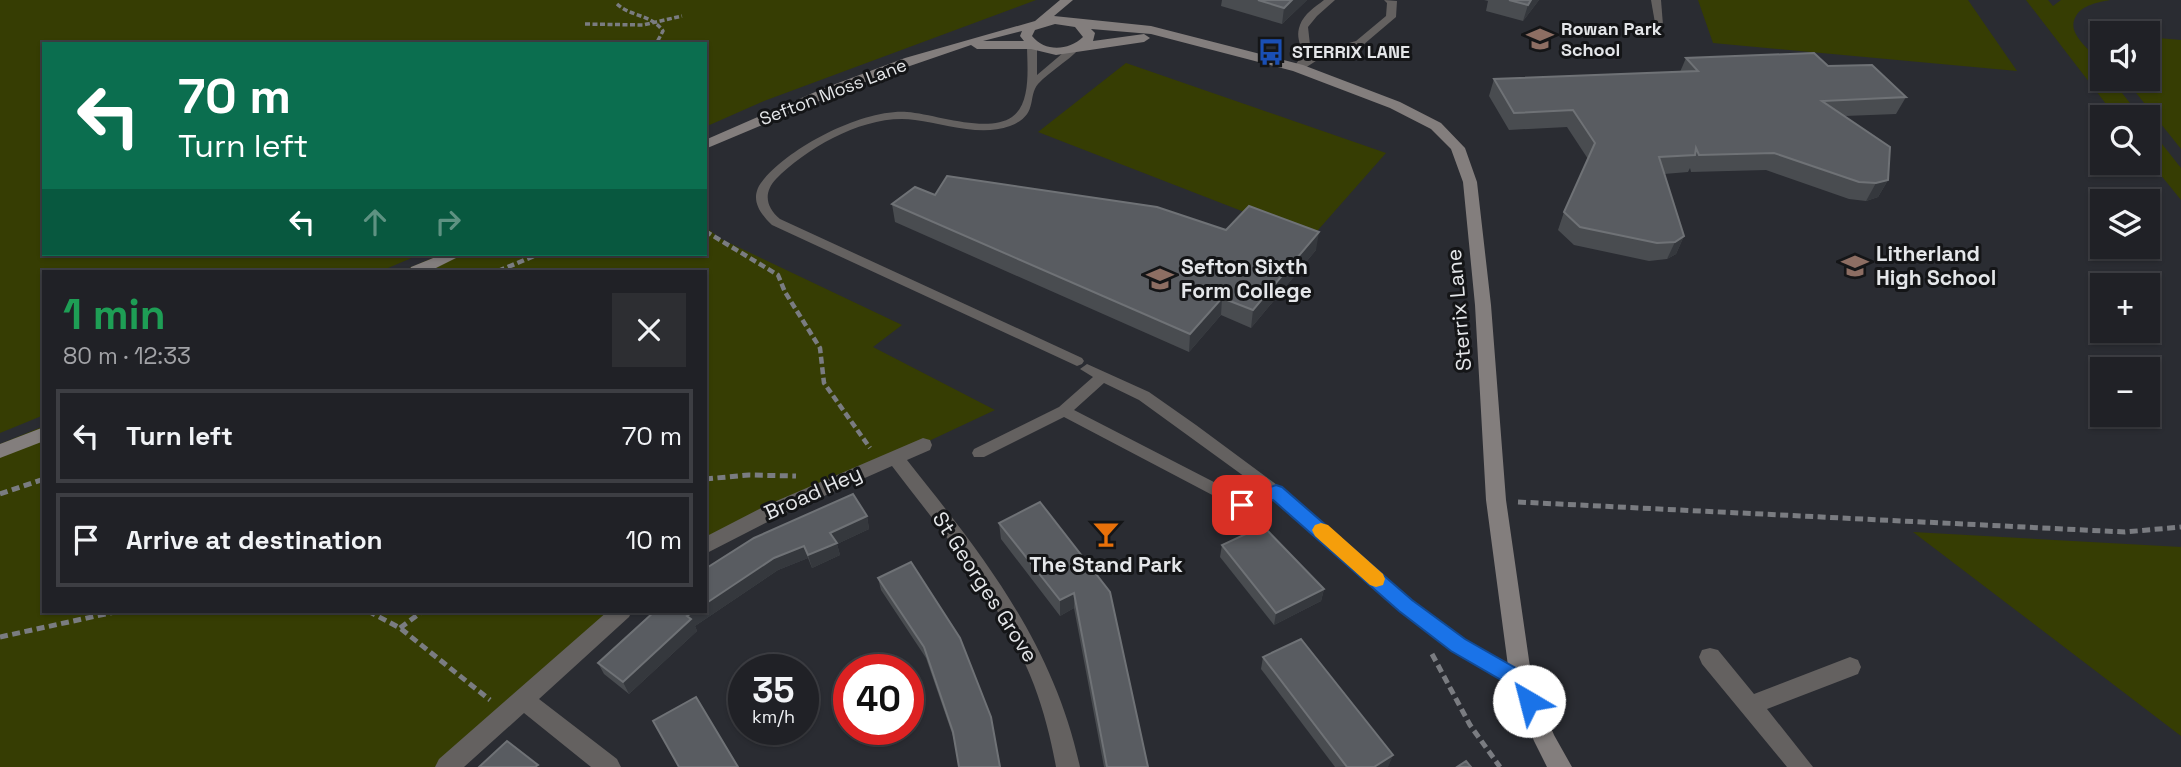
<!DOCTYPE html>
<html lang="en">
<head>
<meta charset="utf-8">
<style>
	body { margin:0; font-family:"Space Grotesk",sans-serif; background:#2d2e32; color:#f1f3f6; height:100vh; display:flex; flex-direction:column; font-size:26px; white-space:nowrap }
	* { box-sizing:border-box; margin:0 }
	p { font-size:23px; color:#a2a3a7 }
	.icon { flex:none; width:38px; height:38px; fill:none; stroke:currentColor; stroke-width:2; stroke-linecap:round; stroke-linejoin:round }
	.map { position:relative; flex:1; overflow:hidden }
	.panel { position:absolute; left:42px; top:270px; width:665px; height:343px; display:flex; flex-direction:column; background:#202126; border-radius:0px; box-shadow:0 2px 5px #0004,0 0 0 2px #3d3e43 }
	.panel>* { flex:none }
	.top-card { position:absolute; left:42px; top:42px; width:665px; height:214px; border-radius:0px; box-shadow:0 2px 5px #0004,0 0 0 2px #3d3e43; background:#0b6e4f; color:#fff; overflow:hidden }
	.buttons { position:absolute; left:2090px; top:21px; display:grid; gap:14px }
	.buttons a { display:grid; place-items:center; width:70px; height:70px; border-radius:0px; background:#202126; box-shadow:0 2px 5px #0004,0 0 0 2px #3d3e43; font-size:35px }
	.speed { position:absolute; left:728px; top:654px; display:flex; gap:14px; font-size:35px; font-weight:700; text-align:center }
	.speed>* { display:grid; place-content:center; width:91px; height:91px; border-radius:50%; background:#202126; box-shadow:0 2px 5px #0004,0 0 0 2px #3d3e43; line-height:1 }
	.speed small { font-size:18px; font-weight:400 }
	.speed .limit { border:10px solid #d22; background:#fff; color:#111 }
	.pin { position:absolute; display:grid; place-items:center; width:60px; height:60px; color:#fff; margin:-30px; border-radius:14px; box-shadow:0 4px 10px #0006 }
	.me { position:absolute; width:77px; margin:-38px; rotate:323deg; stroke-linejoin:round; filter:drop-shadow(0 0 5px #0008) }
	.turn { display:flex; align-items:center; gap:24px; height:147px; padding:0 21px; font-size:32px }
	.turn .icon { width:91px; height:91px; stroke-width:2.5 }
	.turn b { display:block; font-size:49px; line-height:60px }
	.lanes { display:flex; align-items:center; height:66px; padding:0 21px; background:#0003; justify-content:center; gap:35px; direction:ltr }
	.lanes .off { opacity:.35 }
	.round { display:grid; place-items:center; flex:none; width:74px; height:74px; border-radius:0px; background:#2d2e32 }
	.overview { display:flex; align-items:center; justify-content:space-between; height:119px; padding:0 21px }
	h1 { font-size:42px; font-weight:700; line-height:52px; color:#1e9e55 }
	ul { padding:0; list-style:none }
	li { display:flex; align-items:center; gap:21px; height:94px; margin:0 14px 10px; padding:0 7px; border:4px solid #3d3e43; border-radius:0px }
	li div { flex:1 }
	li b { display:block; font-size:26px }
	li em { font-style:normal }
	.map>svg:first-child { display:block }
	.green { fill:#363d03 }
	.lines { fill:none; stroke-linecap:round; stroke-linejoin:round }
	.path-far2 { stroke:#7a7c81; stroke-width:3.5; stroke-dasharray:5 2.5; stroke-linecap:butt }
	.path-far1 { stroke:#7a7c81; stroke-width:4.5; stroke-dasharray:7 3.5; stroke-linecap:butt }
	.path { stroke:#7a7c81; stroke-width:5; stroke-dasharray:8 4.5; stroke-linecap:butt }
	.lane { fill:#646160; fill-rule:evenodd }
	.street { fill:#646160; fill-rule:evenodd }
	.secondary { fill:#837e7d; fill-rule:evenodd }
	.wall { fill:#494c50 }
	.shaded-wall { fill:#35383d }
	.building { fill:#595c61; stroke:#6f7276; stroke-width:2 }
	.route { fill:#1a73e8; stroke:#114b97; stroke-width:2 }
	.slow { fill:#f59e0b }
	.labels { text-anchor:middle; stroke-width:6; stroke-linejoin:round; paint-order:stroke }
	.far-poi-label { font-size:18px; font-weight:bold; fill:#e4e6e9; stroke:#141517; text-anchor:start }
	.far-street-label { font-size:18px; fill:#e4e6e9; stroke:#141517 }
	.poi-label { font-size:21px; font-weight:bold; fill:#e4e6e9; stroke:#141517; text-anchor:start }
	.street-label { font-size:21px; fill:#e4e6e9; stroke:#141517 }
</style>
</head>
<body>
<div class="map">
<svg width="2181" height="767" viewBox="0 0 2181 767">
	<rect width="100%" height="100%" fill="#2a2c32"/>
	<g class="green">
		<path d="M0 0H1036L764 101 705 127V44H44V254H421L381 271H44V415L0 433Z"/>
		<path d="M1698 0H1968L2017 71 1713 43Z"/>
		<path d="M2026 0H2048L2053 6 2061 0H2110C2099 2 2082 5 2076 16 2064 36 2096 51 2102 68 2103 71 2102 75 2102 79H2111L2141 117H2116Z"/>
		<path d="M2147 37 2181 40V149L2125 79H2147Z"/>
		<path d="M1126 63 1386 153 1311 238 1038 132Z"/>
		<path d="M2147 125 2181 168V200L2147 158Z"/>
		<path d="M705 226 719 238 902 325 873 347 995 410 705 546V271H402L442 254H705Z"/>
		<path d="M44 426V611H622L447 767H0V444Z"/>
		<path d="M1913 532 2181 547V736Z"/>
	</g>
	<g class="lines">
		<g class="path-far2">
			<path d="M617 4C631 17 651 14 663 31L656 44"/>
			<path d="M585 24 643 25 682 16"/>
		</g>
		<g class="path-far1">
			<path d="M705 231 778 275 785 292 820 348 824 383 870 448"/>
			<path d="M498 271 539 254"/>
		</g>
		<g class="path">
			<path d="M705 479 749 475 796 476"/>
			<path d="M0 494 44 479"/>
			<path d="M1518 502 2125 532 2181 527"/>
			<path d="M368 611 400 628 490 700"/>
			<path d="M400 628 423 611"/>
			<path d="M0 637 119 611"/>
			<path d="M1432 654 1470 725 1500 767"/>
		</g>
		<g class="lane">
			<path d="M1324 0H1335L1317 16 1308 27 1311 54 1356 41 1386 16 1387 3 1384 0 1397 1 1396 17 1363 45 1322 57 1302 70H1294L1293 68C1310 49 1293 43 1300 25 1304 14 1315 7 1324 0Z"/>
			<path d="M1651 0H1661L1663 25 1655 23Z"/>
			<path d="M1032 42 1037 45V75L1070 47 1079 49C1067 62 1050 71 1038 84 1027 97 1039 115 1010 126 980 137 946 124 915 120 868 113 809 146 776 179 763 193 766 207 780 219L1082 358 1084 361 1082 364 1077 366 772 225C757 211 749 196 764 179 792 146 863 109 907 112 935 114 987 134 1012 117 1032 103 1027 65 1027 45Z"/>
			<path d="M1087 364 1149 392 1196 425 1281 488 1412 601 1464 640 1527 676 1530 681 1527 686 1521 689 1515 686 1452 650 1400 611 1274 499 1242 510 1237 508 1064 417 984 457H974L972 453 974 449 1059 407 1093 377 1080 369ZM1104 383 1139 400 1263 490 1243 497 1074 410Z"/>
		</g>
		<g class="street">
			<path d="M923 438 930 440 932 445 930 450 907 460C984 557 1053 643 1080 767H1056C1051 739 1044 712 1034 685 1003 604 944 534 892 466L781 515 705 554V537L767 505Z"/>
			<path d="M608 611H632L629 617 539 699 617 759 621 767H591L524 713 464 767H435L439 759Z"/>
			<path d="M1710 648 1718 650 1754 694 1850 657 1858 660 1861 667 1858 674 1767 709 1813 767H1787L1702 664 1699 657 1702 650Z"/>
		</g>
		<g class="secondary">
			<path d="M1060 0H1073L1054 16 1151 26 1303 65 1400 102 1441 123 1465 148 1477 182 1491 305 1506 500 1532 681 1554 735 1572 767H1547L1534 741 1510 681 1486 500 1475 305 1463 182 1451 149 1431 129 1390 108 1293 71 1151 34 1091 29 1095 33 1093 41 1144 34 1150 38 1144 42 1056 55 1031 49H977L971 45 872 79 705 149V140L822 89 905 58 1035 21ZM1055 24 1075 27 1083 37C1068 51 1045 52 1032 36L1035 30ZM1022 31 1020 36 1024 41H983Z"/>
			<path d="M443 254H464L430 271H409L411 267Z"/>
			<path d="M44 427V441L0 458V444Z"/>
		</g>
	</g>
	<g class="wall">
		<path d="M1222 0H1307L1282 24 1221 6Z"/>
		<path d="M1484 0H1539L1523 21 1486 11 1488 1Z"/>
		<path d="M1686 58 1828 66 1906 97 1896 114 1845 116 1888 180 1878 197 1866 201 1849 199 1766 170 1691 172 1690 168 1688 172 1664 174 1684 236 1676 254 1667 259 1649 261 1574 245 1558 230 1564 212 1588 159 1567 127 1509 130 1489 96 1494 79 1680 72Z"/>
		<path d="M892 204 1226 230 1316 250 1251 328 1221 315 1189 352 895 222Z"/>
		<path d="M853 494 867 516 869 529 837 544 840 555 812 568 808 558 778 570 695 626 697 631 629 694 604 674 598 663Z"/>
		<path d="M1040 502 1148 767H1104L1074 608 1060 616 1001 539 999 523Z"/>
		<path d="M1222 545 1324 589 1321 601 1274 625 1220 557Z"/>
		<path d="M878 578 960 638 955 742 926 658 881 590Z"/>
		<path d="M1263 657 1393 755 1388 766 1335 767 1261 669Z"/>
	</g>
	<g class="shaded-wall">
		<path d="M1292 0H1307L1282 24 1284 8Z"/>
		<path d="M1531 0H1539L1523 21 1528 5Z"/>
		<path d="M1888 180 1878 197 1866 201 1876 183Z"/>
		<path d="M1319 232 1316 250 1251 328 1253 310Z"/>
		<path d="M1684 236 1676 254 1667 259 1675 242Z"/>
		<path d="M1222 298 1221 315 1189 352 1190 334Z"/>
		<path d="M867 516 869 529 837 544 840 555 812 568 808 555 830 533Z"/>
		<path d="M804 546 808 558 778 570 695 626 697 631 629 694 623 682 687 616 695 611H705V604L774 558Z"/>
		<path d="M1324 589 1321 601 1274 625 1276 613Z"/>
		<path d="M1074 593V608L1060 616V600Z"/>
		<path d="M1393 755 1388 767H1374Z"/>
	</g>
	<g class="building">
		<path d="M1258 0H1292L1284 8Z"/>
		<path d="M1509 0H1531L1528 5Z"/>
		<path d="M1814 53 1828 66 1872 65 1906 97 1822 101 1890 147 1888 180 1876 183 1859 182 1774 153 1699 155 1696 148 1695 155 1659 157 1684 236 1675 242 1657 243 1580 227 1564 212 1595 143 1573 110 1514 113 1494 79 1698 71 1686 58Z"/>
		<path d="M947 176 1157 207 1226 230 1249 206 1319 232 1253 310 1222 298 1190 334 892 204 915 187 935 195Z"/>
		<path d="M853 494 867 516 830 533 837 543 808 555 804 546 774 558 705 604V569L754 538Z"/>
		<path d="M1040 502 1110 592 1148 767H1107L1074 593 1060 600 999 523Z"/>
		<path d="M1263 526 1324 589 1276 613 1222 545Z"/>
		<path d="M911 562 960 638 991 717 1000 767H959L953 732 924 647 878 578Z"/>
		<path d="M655 611H695L687 616 691 619 623 682 598 663Z"/>
		<path d="M1301 639 1393 755 1374 767H1347L1263 657Z"/>
		<path d="M696 697 738 767H679L653 721Z"/>
		<path d="M507 741 538 765 535 767H479Z"/>
		<path d="M1466 761 1471 767H1457Z"/>
	</g>
	<path class="route" d="M1276 485 1282 487 1412 600 1465 639 1528 675 1539 701 1536 708 1529 710 1522 708 1513 687 1451 651 1399 611 1273 500 1242 511 1236 509 1233 505 1236 500Z"/>
	<path class="slow" d="M1321 523 1328 525 1383 574 1385 579 1383 585 1376 587 1370 585 1315 536 1312 530 1315 525Z"/>
	<defs>
		<symbol id="school-bare" viewBox="-9 -9 18 18"><path d="M0-5L7-2L0 1L-7-2ZM-4 1L0 2.5L4 1V4Q0 6-4 4Z" fill="#8d6e63" stroke="#141517" stroke-width="2.5" paint-order="stroke"/></symbol>
		<symbol id="bus-bare" viewBox="-9 -9 18 18"><path d="M-5-6H5V4H4V6H2V4H-2V6H-4V4H-5ZM-3.5-4V0h7V-4ZM-3.5 1.2v1.5H-2V1.2ZM2 1.2v1.5H3.5V1.2Z" fill="#1a4fb4" stroke="#141517" stroke-width="2.5" paint-order="stroke"/></symbol>
		<symbol id="bar-bare" viewBox="-9 -9 18 18"><path d="M-6-5H6L.8 .8V4.5H3.5V6h-7V4.5H-.8V.8Z" fill="#e8710a" stroke="#141517" stroke-width="2.5" paint-order="stroke"/></symbol>
	</defs>
	<g fill-rule="evenodd">
		<use href="#school-bare" x="1521" y="20" width="38" height="38"/>
		<use href="#bus-bare" x="1252" y="33" width="38" height="38"/>
		<use href="#school-bare" x="1836" y="247" width="38" height="38"/>
		<use href="#school-bare" x="1141" y="260" width="38" height="38"/>
		<use href="#bar-bare" x="1087" y="515" width="38" height="38"/>
	</g>
	<g class="labels">
		<g class="far-poi-label">
			<text x="1561" y="35">Rowan Park<tspan x="1561" dy="21">School</tspan></text>
			<text x="1292" y="58">STERRIX LANE</text>
		</g>
		<g class="far-street-label">
			<text transform="translate(833 92) rotate(-21)" y="6">Sefton Moss Lane</text>
		</g>
		<g class="poi-label">
			<text x="1876" y="261">Litherland<tspan x="1876" dy="24">High School</tspan></text>
			<text x="1181" y="274">Sefton Sixth<tspan x="1181" dy="24">Form College</tspan></text>
			<text x="1106" y="572" text-anchor="middle">The Stand Park</text>
		</g>
		<g class="street-label">
			<text transform="translate(1459 310) rotate(-95)" y="7">Sterrix Lane</text>
			<text transform="translate(813 493) rotate(-24)" y="7">Broad Hey</text>
			<text transform="translate(985 587) rotate(57)" y="7">St Georges Grove</text>
		</g>
	</g>
</svg>
<div class="buttons">
<a><svg class="icon" aria-label="sound" viewBox="0 0 24 24"><path d="M4 9h4l5-4v14l-5-4H4zM17 9q2 3 0 6"/></svg></a>
<a><svg class="icon" aria-label="search" viewBox="0 0 24 24"><circle cx="10" cy="10" r="6"/><path d="M15 15l6 6"/></svg></a>
<a><svg class="icon" aria-label="layers" viewBox="0 0 24 24"><path d="M12 4l9 5-9 5-9-5zM3 14l9 5 9-5"/></svg></a>
<a>+</a>
<a>−</a>
</div>
<div class="speed"><div>35<small>km/h</small></div><div class="limit">40</div></div>
<div class="pin" style="left:1242px;top:505px;background:#d93025"><svg class="icon" aria-label="arrive" viewBox="0 0 24 24"><path d="M6 21V4h12l-3 4 3 4H6"/></svg></div>
<svg class="me" style="left:1529px;top:701px" viewBox="-20 -20 40 40"><circle r="19" fill="#fff"/><path d="M0-13L10 11 0 6-10 11z" fill="#1a73e8"/></svg>
<div class="top-card">
<div class="turn"><svg class="icon" aria-label="left" viewBox="0 0 24 24"><path d="M17 20v-9H6M10 6l-5 5 5 5"/></svg><div><b>70 m</b>Turn left</div></div>
<div class="lanes"><svg class="icon" aria-label="left" viewBox="0 0 24 24"><path d="M17 20v-9H6M10 6l-5 5 5 5"/></svg><svg class="icon off" aria-label="ahead" viewBox="0 0 24 24"><path d="M12 20V5M6 11l6-6 6 6"/></svg><svg class="icon off" aria-label="right" viewBox="0 0 24 24"><path d="M7 20v-9h11M14 6l5 5-5 5"/></svg></div>
</div>
<section class="panel">
<div class="overview"><div><h1>1 min</h1><p>80 m · 12:33</p></div><a class="round"><svg class="icon" aria-label="close" viewBox="0 0 24 24"><path d="M6 6l12 12M18 6L6 18"/></svg></a></div>
<ul>
<li><svg class="icon" aria-label="left" viewBox="0 0 24 24"><path d="M17 20v-9H6M10 6l-5 5 5 5"/></svg><div><b>Turn left</b></div><em>70 m</em></li>
<li><svg class="icon" aria-label="arrive" viewBox="0 0 24 24"><path d="M6 21V4h12l-3 4 3 4H6"/></svg><div><b>Arrive at destination</b></div><em>10 m</em></li>
</ul>
</section>
</div>
</body>
</html>
